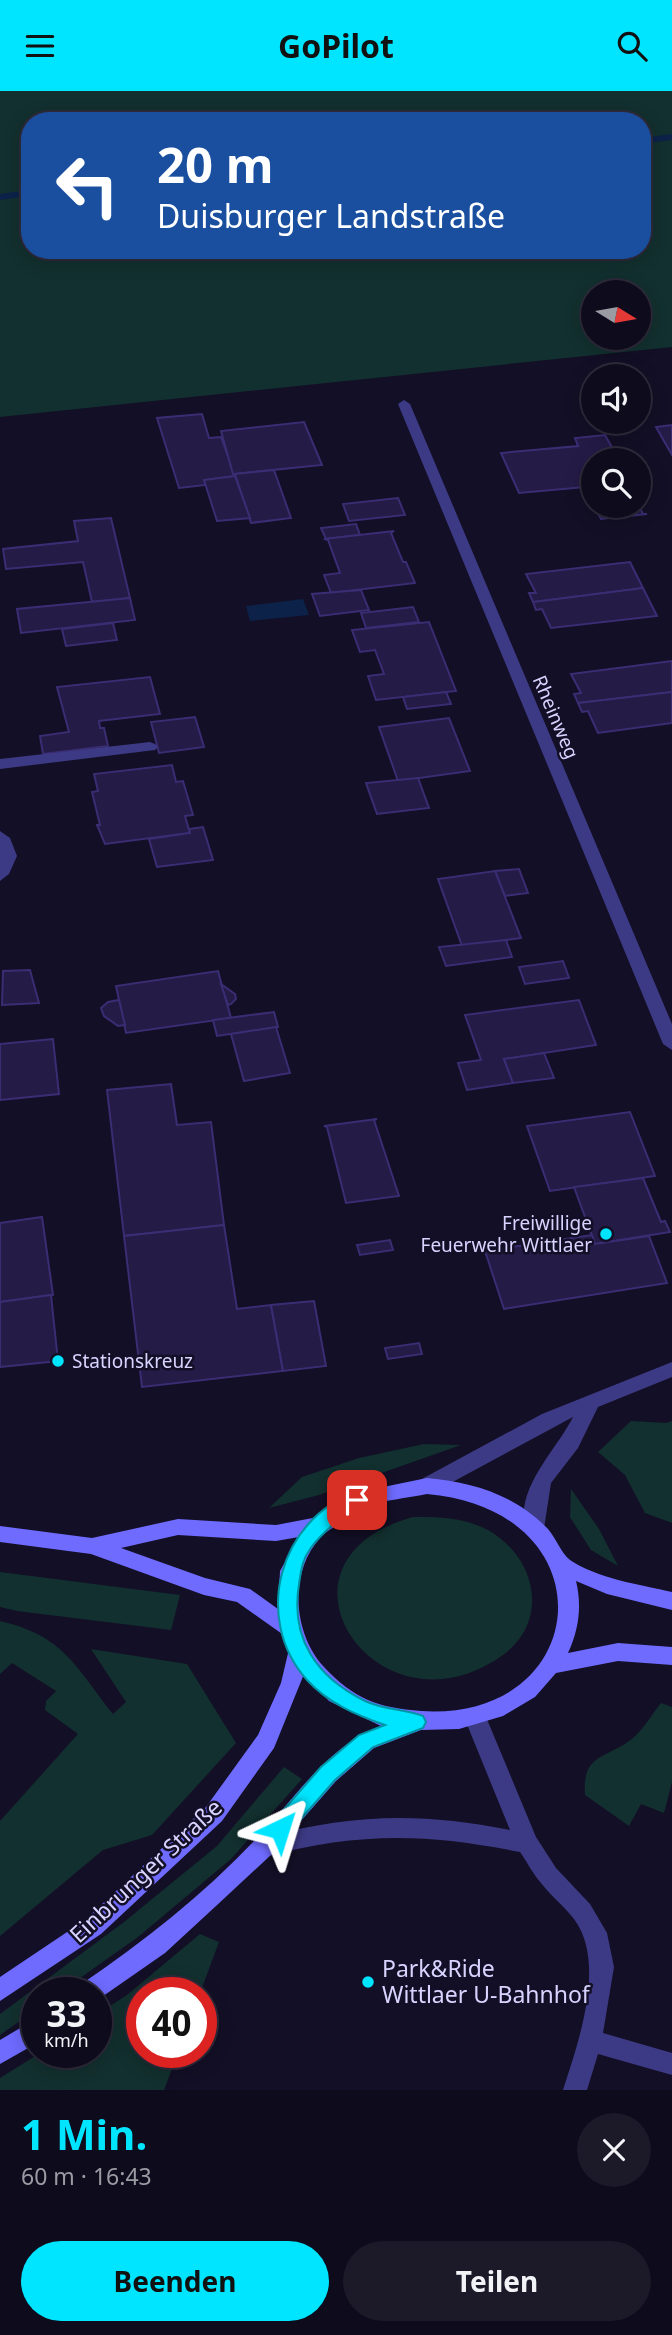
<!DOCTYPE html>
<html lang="de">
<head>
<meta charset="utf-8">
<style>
	body { margin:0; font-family:"Noto Sans",sans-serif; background:#1c1929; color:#f1f3f6; height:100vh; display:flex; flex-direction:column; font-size:26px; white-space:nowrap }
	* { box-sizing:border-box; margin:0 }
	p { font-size:23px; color:#9b9ba3 }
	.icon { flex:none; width:38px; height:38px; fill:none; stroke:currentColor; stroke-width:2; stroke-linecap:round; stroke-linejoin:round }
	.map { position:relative; height:1999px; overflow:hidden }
	.details { display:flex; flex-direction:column; background:#0e0b1c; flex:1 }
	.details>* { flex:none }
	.guide { position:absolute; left:21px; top:21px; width:630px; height:147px; border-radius:28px; box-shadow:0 4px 18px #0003,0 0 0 2px #2e2b3b; background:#1a4fa0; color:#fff; overflow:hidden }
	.needle { width:46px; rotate:101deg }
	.buttons { position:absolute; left:581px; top:189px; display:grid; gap:14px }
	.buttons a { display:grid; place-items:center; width:70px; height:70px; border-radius:50%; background:#0e0b1c; box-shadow:0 4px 18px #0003,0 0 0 2px #2e2b3b; font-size:35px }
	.speed { position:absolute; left:21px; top:1886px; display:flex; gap:14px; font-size:35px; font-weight:700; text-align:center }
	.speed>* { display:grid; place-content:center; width:91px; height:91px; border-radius:50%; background:#0e0b1c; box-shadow:0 4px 18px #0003,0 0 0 2px #2e2b3b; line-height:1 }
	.speed small { font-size:18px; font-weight:400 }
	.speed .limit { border:10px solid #d22; background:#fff; color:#111 }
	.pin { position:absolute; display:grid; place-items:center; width:60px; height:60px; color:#fff; margin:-30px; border-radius:14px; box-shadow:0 4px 10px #0006 }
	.me { position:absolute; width:77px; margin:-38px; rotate:41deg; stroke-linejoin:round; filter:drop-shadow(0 0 5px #0008) }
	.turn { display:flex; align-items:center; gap:24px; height:147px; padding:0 21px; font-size:32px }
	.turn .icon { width:91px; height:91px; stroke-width:2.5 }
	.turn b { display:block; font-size:49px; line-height:60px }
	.round { display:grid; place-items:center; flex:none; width:74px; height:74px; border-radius:37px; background:#1c1929 }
	.headline { display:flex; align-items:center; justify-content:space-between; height:119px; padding:0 21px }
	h1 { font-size:42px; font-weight:700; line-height:52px; color:#00e5ff }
	.button { display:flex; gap:14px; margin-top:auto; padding:14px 21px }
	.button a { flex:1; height:80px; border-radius:42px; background:#00e5ff; color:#111; font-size:28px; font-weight:700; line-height:80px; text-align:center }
	.button a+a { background:#1c1929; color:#f1f3f6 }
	header { display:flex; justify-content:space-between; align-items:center; height:91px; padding:0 21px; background:#00e5ff; color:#111; font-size:32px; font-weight:700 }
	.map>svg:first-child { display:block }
	.green { fill:#12302f; fill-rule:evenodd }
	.water { fill:#0c2248 }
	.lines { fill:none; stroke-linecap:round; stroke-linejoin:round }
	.stream { fill:#0c2248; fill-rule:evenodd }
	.building { fill:#241b47; stroke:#3b2d73; stroke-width:2 }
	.lane { fill:#3d3a85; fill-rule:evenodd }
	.street { fill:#3d3a85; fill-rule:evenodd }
	.secondary { fill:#6f6bff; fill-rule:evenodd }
	.route { fill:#00e5ff; stroke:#0095a6; stroke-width:2 }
	.poi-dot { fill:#00e5ff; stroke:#130f26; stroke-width:2.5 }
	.labels { text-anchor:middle; stroke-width:5; stroke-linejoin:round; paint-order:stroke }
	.street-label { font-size:19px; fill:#d9d4ff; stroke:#130f26 }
	.poi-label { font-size:19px; fill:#d9d4ff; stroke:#130f26; text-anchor:end }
	.near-street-label { font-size:23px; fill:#d9d4ff; stroke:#130f26 }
	.near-poi-label { font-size:23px; fill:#d9d4ff; stroke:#130f26; text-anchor:start }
</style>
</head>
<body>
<header><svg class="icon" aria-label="menu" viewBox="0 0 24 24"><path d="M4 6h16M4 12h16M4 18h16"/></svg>GoPilot<svg class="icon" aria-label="search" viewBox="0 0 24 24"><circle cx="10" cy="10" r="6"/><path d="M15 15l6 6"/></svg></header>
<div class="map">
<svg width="672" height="1999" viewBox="0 0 672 1999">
	<rect width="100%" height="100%" fill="#130f26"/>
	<g class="green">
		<path d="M0 0H672V256L0 326ZM30 30H642V159H30ZM593 201H639V247H593Z"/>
		<path d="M631 1330 666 1332 672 1330V1432L645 1422 625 1384 598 1361Z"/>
		<path d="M424 1353 461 1354 319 1404 269 1417 302 1386 359 1367Z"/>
		<path d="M571 1398 599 1438 618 1475 591 1459 570 1426Z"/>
		<path d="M413 1426C432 1426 452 1426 471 1432 530 1450 557 1524 503 1564 378 1654 253 1470 413 1426Z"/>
		<path d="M0 1481 180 1504 171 1539 17 1520 0 1516Z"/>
		<path d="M0 1530C64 1545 75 1575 113 1623L126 1611 91 1558 187 1573 236 1652 152 1744 103 1759 0 1845V1730L78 1643 45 1619 46 1610 56 1600 12 1572 0 1583Z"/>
		<path d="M661 1612 672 1616V1691L664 1722 641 1713 629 1735 585 1704C582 1661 606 1669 633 1647 644 1638 652 1623 661 1612Z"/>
		<path d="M284 1676 302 1688 231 1768 138 1846 59 1902H37V1918L0 1944V1923L124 1831 217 1755Z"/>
		<path d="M200 1843 219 1851 200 1902H142V1962H178L164 1999H0V1987L40 1962H96V1924L127 1904Z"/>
	</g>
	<path class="water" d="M303 508 309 524 250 530 246 515Z"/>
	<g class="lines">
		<g class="stream">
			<path d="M672 43V49L642 53V47Z"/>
			<path d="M30 99V105L0 109V103Z"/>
		</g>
	</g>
	<g class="building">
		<path d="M202 323 209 347 221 346 235 385 204 389 206 394 179 397 157 327Z"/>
		<path d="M304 331 322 374 233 383 221 340Z"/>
		<path d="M672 334V364L656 336Z"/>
		<path d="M605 344 619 369H593V407L591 408 585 396 519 402 501 362 578 355 575 347Z"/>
		<path d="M274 379 291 427 251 432 235 383Z"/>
		<path d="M235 385 250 427 217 430 204 389Z"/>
		<path d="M398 407 405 424 349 430 343 413Z"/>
		<path d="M594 415H639L643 423H647L601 428Z"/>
		<path d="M111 427 130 507 92 511 83 471 6 478 3 458 78 450 74 430Z"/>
		<path d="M356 433 360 444 326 448 321 437Z"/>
		<path d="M394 440 391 442 403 471H406L415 492 331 502 324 484 340 482 328 449 324 448Z"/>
		<path d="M630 471 643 497 533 511 529 502H536L526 483Z"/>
		<path d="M643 497 657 525 551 537 542 518 536 519 533 511Z"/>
		<path d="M361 499 369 519 320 525 312 503Z"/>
		<path d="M130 507 135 529 21 542 17 518Z"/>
		<path d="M413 516 419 531 366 537 361 522Z"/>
		<path d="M429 531 456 600 376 609 368 585 384 583 375 559 360 561 352 539Z"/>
		<path d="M113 532 117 549 66 555 62 538Z"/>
		<path d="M672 570V601L578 612 574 603 581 602 571 583Z"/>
		<path d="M150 586 160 623 99 630 100 637H104L108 655 43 663 40 645 69 641 57 596Z"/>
		<path d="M446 601 451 613 407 618 403 606Z"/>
		<path d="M672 601V632L598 642 588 620 582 621 578 612Z"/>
		<path d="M195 626 204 656 159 662 151 631Z"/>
		<path d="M449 627 470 680 398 690 379 636Z"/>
		<path d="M172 674 176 691 183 690 193 724 185 725 190 742 105 753 97 734H100L92 701 98 700 94 683Z"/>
		<path d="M418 687 429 717 377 723 366 692Z"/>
		<path d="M203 736 213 769 157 776 149 748 190 742 189 738Z"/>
		<path d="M519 778 528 802 505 805 495 780Z"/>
		<path d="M495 780 521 847 462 855 438 788Z"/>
		<path d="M506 849 512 866 446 875 439 856Z"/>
		<path d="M563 870 569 887 525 893 519 876Z"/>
		<path d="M30 879 39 912 2 914 3 880Z"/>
		<path d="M218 880 231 927 126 942 116 895Z"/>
		<path d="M221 893 235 903 236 908 231 913 228 914Z"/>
		<path d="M119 909 125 934 118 935 104 925 101 917 108 911Z"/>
		<path d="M579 909 596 954 504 968 513 992 467 999 458 972 481 969 465 924Z"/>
		<path d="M274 921 278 936 217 945 213 929Z"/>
		<path d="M276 936 290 982 244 990 231 943Z"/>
		<path d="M53 948 59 1003 0 1009V953Z"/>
		<path d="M544 962 554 987 513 992 504 968Z"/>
		<path d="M171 993 177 1034 211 1031 224 1134 124 1145 107 999Z"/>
		<path d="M630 1021 655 1085 550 1100 527 1035Z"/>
		<path d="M377 1028 374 1029 399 1105 346 1112 327 1036 324 1035Z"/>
		<path d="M643 1087 661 1131 665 1130 670 1141 595 1153 574 1096Z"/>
		<path d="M42 1126 53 1204 0 1211V1132Z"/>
		<path d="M224 1134 237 1218 271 1214 283 1280 142 1296 124 1145Z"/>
		<path d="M592 1144 595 1153 649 1145 667 1192 504 1218 485 1160Z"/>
		<path d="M390 1149 393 1159 360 1164 357 1154Z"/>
		<path d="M51 1204 58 1270 0 1276V1211Z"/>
		<path d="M314 1210 326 1275 283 1280 271 1214Z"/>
		<path d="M419 1252 422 1263 388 1268 385 1257Z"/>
	</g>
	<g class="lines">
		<g class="lane">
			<path d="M150 651 155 653 158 656 155 659 0 678V668Z"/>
			<path d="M475 1617 483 1619 486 1626 536 1746 556 1777 590 1813 607 1842 614 1876 603 1942 672 1962V1984L598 1963 587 1999H563C578 1952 607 1872 574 1828 564 1815 551 1805 541 1792 533 1783 527 1771 520 1761 425 1742 358 1741 264 1766L256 1763 253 1756 256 1749 264 1746C353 1723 420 1721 510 1739L464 1626 467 1619Z"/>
		</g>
		<g class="street">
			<path d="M404 309 410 313 672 933V959L663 953 398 313Z"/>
			<path d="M0 740 10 747 17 765 9 783 0 790Z"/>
			<path d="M672 1271V1286L598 1316 578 1357 551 1392 543 1444 536 1446 529 1444C508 1404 557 1359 573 1326L434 1401 427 1403 420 1401 417 1395 420 1389 542 1323Z"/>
		</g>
		<g class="secondary">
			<path d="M427 1387C473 1391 515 1404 548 1438 556 1447 561 1462 570 1469 596 1487 641 1494 672 1501V1519L607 1503 576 1490C582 1515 579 1538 568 1562L618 1552 672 1556V1574L618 1570 556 1582 535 1606 503 1625 459 1638 421 1639 374 1657 336 1690 272 1763 216 1815 165 1862 96 1910V1902H76L80 1894C143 1851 203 1804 256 1748 295 1708 327 1655 381 1635L329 1610 304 1583 274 1657 222 1730 101 1843 0 1910V1886L85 1829 206 1716 258 1644 281 1592 289 1558 285 1545 237 1511 204 1504 91 1463 0 1451V1435L92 1447 178 1428 276 1434 318 1426 359 1401ZM427 1403C613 1420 592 1631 421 1620 379 1617 354 1608 324 1576 293 1542 288 1481 321 1446 326 1440 336 1435 343 1431 350 1426 357 1419 365 1416 384 1409 407 1407 427 1403ZM178 1444 276 1450 299 1446 280 1480 278 1518 250 1498 205 1487 121 1457Z"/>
			<path d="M37 1927V1952L0 1973V1949Z"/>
		</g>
	</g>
	<path class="route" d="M357 1401 364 1404 367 1409C362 1418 349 1421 341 1427 330 1436 318 1446 310 1458 302 1469 301 1480 299 1493 290 1547 316 1586 365 1610 384 1619 404 1618 423 1625L426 1631 423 1637 373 1656 335 1689 287 1744 280 1747 273 1744 270 1738 273 1731 321 1676 359 1644 385 1634C356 1624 328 1612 307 1589 252 1528 279 1427 357 1401Z"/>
	<g class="poi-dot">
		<circle cx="606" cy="1143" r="7"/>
		<circle cx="58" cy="1270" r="7"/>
		<circle cx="368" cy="1891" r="7"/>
	</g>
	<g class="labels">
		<g class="street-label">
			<text transform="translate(556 626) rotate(67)" y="7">Rheinweg</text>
		</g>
		<g class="poi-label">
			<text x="592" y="1139">Freiwillige<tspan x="592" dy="22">Feuerwehr Wittlaer</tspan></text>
			<text x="72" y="1277" text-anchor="start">Stationskreuz</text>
		</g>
		<g class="near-street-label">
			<text transform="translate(146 1780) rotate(-43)" y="8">Einbrunger Straße</text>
		</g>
		<g class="near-poi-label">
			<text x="382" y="1886">Park&amp;Ride<tspan x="382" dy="26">Wittlaer U-Bahnhof</tspan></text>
		</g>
	</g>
</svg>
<div class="buttons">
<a><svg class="needle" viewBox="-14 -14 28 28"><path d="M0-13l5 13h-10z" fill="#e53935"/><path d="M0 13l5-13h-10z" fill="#9b9ba3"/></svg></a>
<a><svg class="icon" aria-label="sound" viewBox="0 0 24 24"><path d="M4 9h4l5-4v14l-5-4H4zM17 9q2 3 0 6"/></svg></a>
<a><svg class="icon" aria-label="search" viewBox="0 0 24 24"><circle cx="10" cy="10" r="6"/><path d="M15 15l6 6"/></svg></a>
</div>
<div class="speed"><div>33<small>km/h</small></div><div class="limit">40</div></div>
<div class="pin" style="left:357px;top:1409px;background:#d93025"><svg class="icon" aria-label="arrive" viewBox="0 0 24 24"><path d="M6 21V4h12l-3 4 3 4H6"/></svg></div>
<svg class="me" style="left:280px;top:1738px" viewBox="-20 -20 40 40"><path d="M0-17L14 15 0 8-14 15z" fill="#00e5ff" stroke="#fff" stroke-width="4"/></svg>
<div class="guide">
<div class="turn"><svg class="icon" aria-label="left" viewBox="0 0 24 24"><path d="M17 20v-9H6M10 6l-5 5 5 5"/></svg><div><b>20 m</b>Duisburger Landstraße</div></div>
</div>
</div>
<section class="details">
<div class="headline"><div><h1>1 Min.</h1><p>60 m · 16:43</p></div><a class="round"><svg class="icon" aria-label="close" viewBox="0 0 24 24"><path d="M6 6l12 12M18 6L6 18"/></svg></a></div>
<div class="button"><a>Beenden</a><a>Teilen</a></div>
</section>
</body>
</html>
